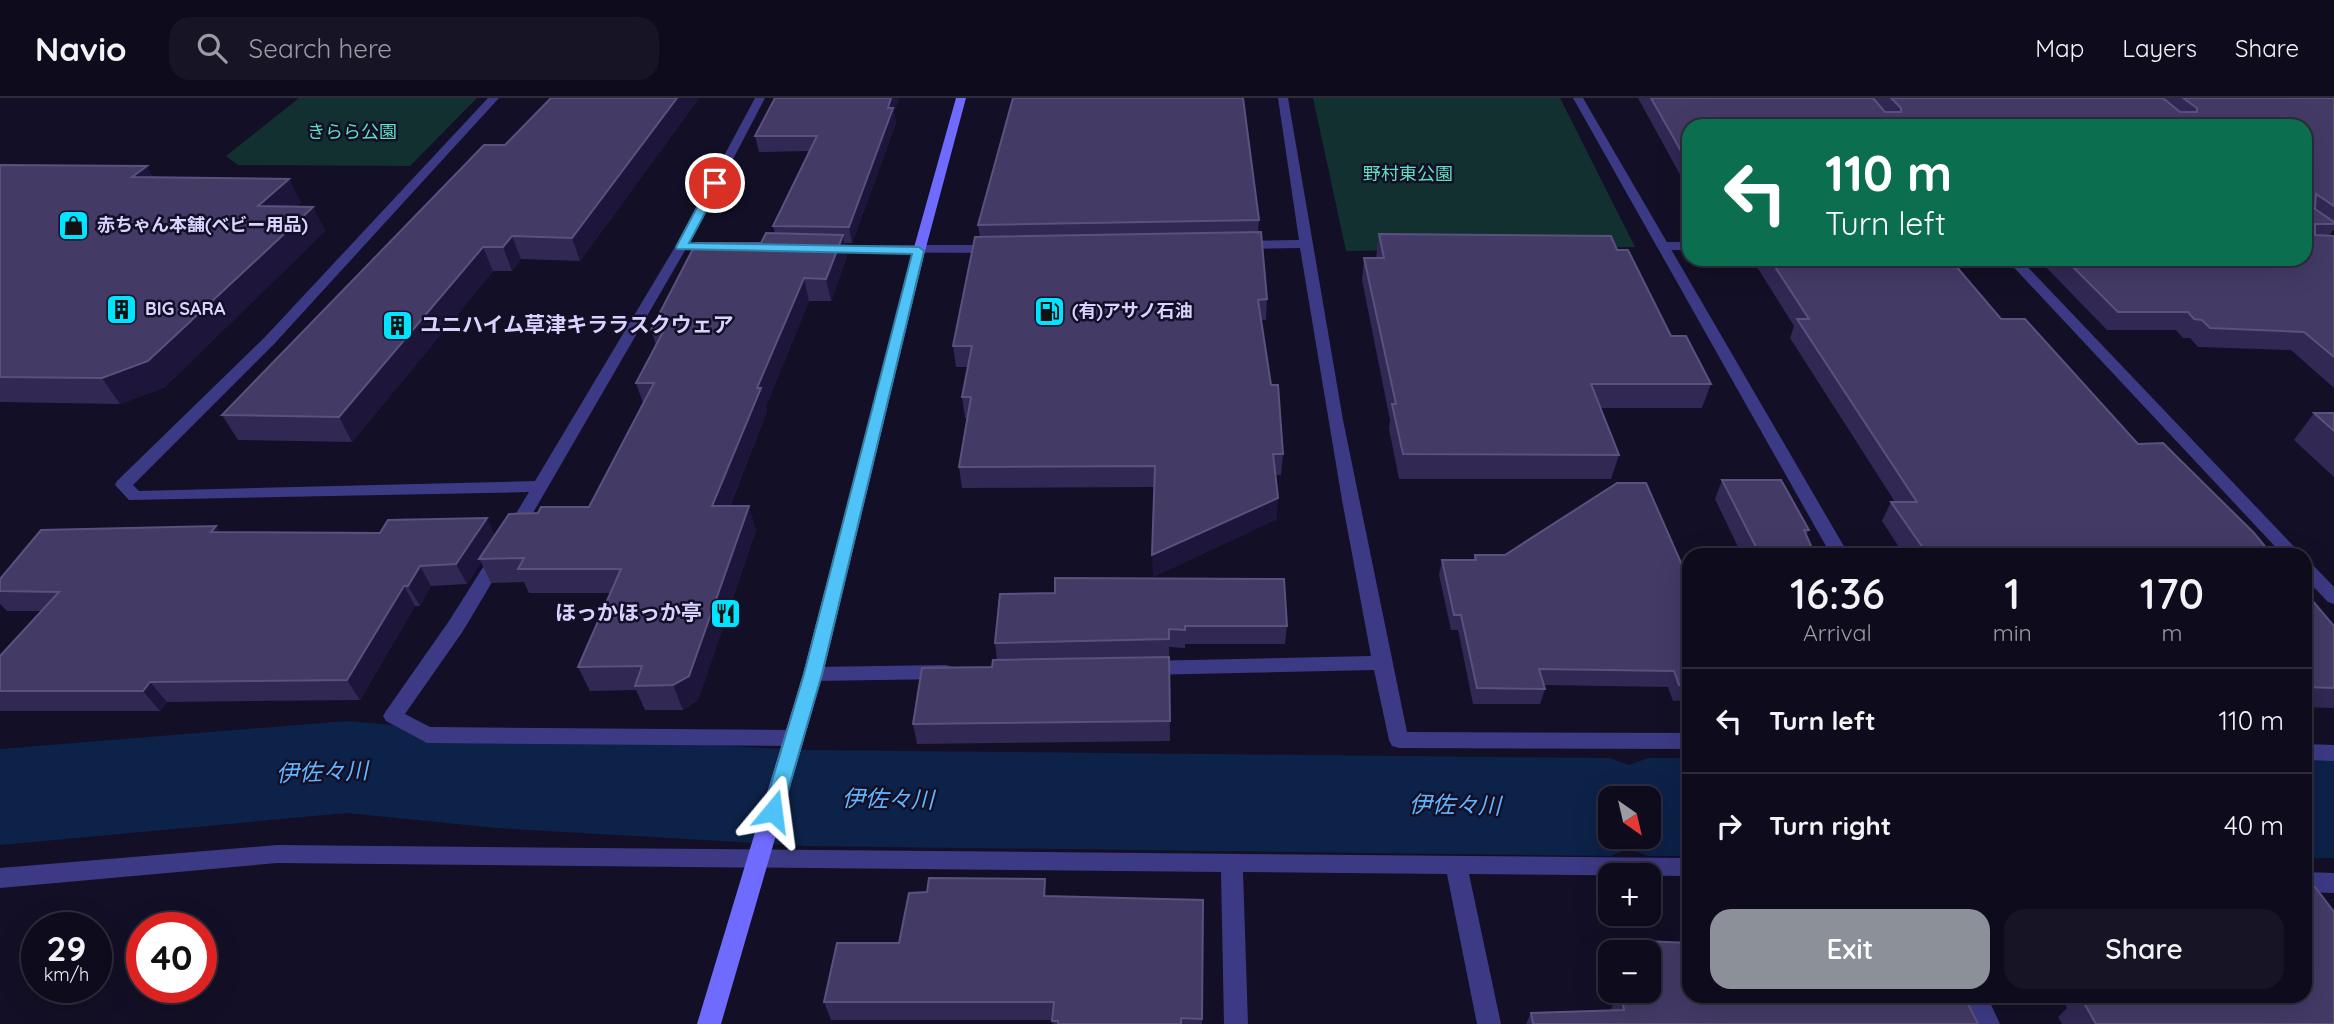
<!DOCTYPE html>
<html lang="en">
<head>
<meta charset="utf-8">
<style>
	body { margin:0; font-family:Quicksand,"Noto Sans JP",sans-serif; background:#171425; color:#f1f3f6; height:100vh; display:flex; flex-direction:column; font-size:26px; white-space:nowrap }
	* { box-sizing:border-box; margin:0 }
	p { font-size:23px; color:#9b9ba3 }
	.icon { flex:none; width:38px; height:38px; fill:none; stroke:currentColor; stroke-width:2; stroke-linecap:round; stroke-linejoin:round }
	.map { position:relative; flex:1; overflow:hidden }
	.panel { position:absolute; left:1682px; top:450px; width:630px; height:455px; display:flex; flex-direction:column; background:#0e0b1c; border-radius:21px; box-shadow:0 7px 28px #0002,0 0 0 2px #2e2b3b }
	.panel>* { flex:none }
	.guide { position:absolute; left:1682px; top:21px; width:630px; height:147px; border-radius:21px; box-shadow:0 7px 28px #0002,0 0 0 2px #2e2b3b; background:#0b6e4f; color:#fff; overflow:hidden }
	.needle { width:46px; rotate:146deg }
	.buttons { position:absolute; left:1598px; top:688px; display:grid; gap:14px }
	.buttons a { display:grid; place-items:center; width:63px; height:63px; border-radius:14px; background:#0e0b1c; box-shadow:0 7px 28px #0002,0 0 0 2px #2e2b3b; font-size:35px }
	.speed { position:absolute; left:21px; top:814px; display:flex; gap:14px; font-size:35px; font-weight:700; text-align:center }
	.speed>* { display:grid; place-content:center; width:91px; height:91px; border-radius:50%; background:#0e0b1c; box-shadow:0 7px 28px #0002,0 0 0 2px #2e2b3b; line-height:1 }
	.speed small { font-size:18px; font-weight:400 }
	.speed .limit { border:10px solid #d22; background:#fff; color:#111 }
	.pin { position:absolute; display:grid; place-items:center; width:60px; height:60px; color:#fff; margin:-30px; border:4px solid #fff; border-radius:50%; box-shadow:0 2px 7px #0007 }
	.me { position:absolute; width:77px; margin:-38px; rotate:16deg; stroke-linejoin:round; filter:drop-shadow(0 0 5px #0008) }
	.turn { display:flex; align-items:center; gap:24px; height:147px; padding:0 28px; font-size:32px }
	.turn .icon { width:91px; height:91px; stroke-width:2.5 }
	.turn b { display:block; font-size:49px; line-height:60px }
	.eta { display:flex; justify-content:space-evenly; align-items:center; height:119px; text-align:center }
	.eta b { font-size:42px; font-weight:600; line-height:49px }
	.action { display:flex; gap:14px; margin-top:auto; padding:14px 28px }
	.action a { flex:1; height:80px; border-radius:21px; background:#8c9099; color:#fff; font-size:28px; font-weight:600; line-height:80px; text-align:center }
	.action a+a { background:#171425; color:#f1f3f6 }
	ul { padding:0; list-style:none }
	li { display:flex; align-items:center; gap:21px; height:105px; padding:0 28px; border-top:2px solid #2e2b3b }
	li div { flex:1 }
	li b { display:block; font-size:26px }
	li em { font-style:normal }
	header { display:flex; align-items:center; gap:42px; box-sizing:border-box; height:98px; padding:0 35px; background:#0e0b1c; border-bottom:2px solid #2e2b3b }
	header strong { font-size:33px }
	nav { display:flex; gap:38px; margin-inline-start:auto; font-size:24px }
	.search { width:490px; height:63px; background:#171425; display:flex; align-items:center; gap:18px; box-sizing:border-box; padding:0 24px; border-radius:21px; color:#9b9ba3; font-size:26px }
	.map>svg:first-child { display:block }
	.green { fill:#12302f }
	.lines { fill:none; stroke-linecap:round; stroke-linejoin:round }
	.river { fill:#0c2248; fill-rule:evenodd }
	.lane { fill:#3d3a85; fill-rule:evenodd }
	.street { fill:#3d3a85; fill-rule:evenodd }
	.secondary { fill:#6f6bff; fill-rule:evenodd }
	.wall { fill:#312854 }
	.shaded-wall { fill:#1d163a }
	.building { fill:#433a66; stroke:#5a527e; stroke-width:2 }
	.route { fill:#4fc3f7; stroke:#337fa1; stroke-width:2 }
	.labels { text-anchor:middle; stroke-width:5; stroke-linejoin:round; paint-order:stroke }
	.far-park-label { font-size:18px; fill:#5fe0c0; stroke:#130f26 }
	.far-poi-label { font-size:18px; font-weight:bold; fill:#d9d4ff; stroke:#130f26; text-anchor:start }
	.poi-label { font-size:21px; font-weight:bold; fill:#d9d4ff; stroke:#130f26; text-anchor:start }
	.water-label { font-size:23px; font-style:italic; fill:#62b6ff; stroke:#130f26 }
</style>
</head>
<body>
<header>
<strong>Navio</strong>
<div class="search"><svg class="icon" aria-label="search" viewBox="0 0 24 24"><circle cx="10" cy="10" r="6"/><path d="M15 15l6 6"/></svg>Search here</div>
<nav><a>Map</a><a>Layers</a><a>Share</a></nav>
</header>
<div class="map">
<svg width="2334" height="926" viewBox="0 0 2334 926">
	<rect width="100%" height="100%" fill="#130f26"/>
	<g class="green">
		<path d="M299 0H477L410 68 238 67 226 58Z"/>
		<path d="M1313 0H1560L1635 149 1346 153Z"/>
	</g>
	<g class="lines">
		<g class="river">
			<path d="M347 623 496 636 806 652 1610 660 1629 667 1648 660H1689V758H1648L1629 751 1610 758 806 748 496 730 347 715 0 747V651ZM1610 700H1648V738H1610Z"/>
			<rect x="2305" y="662" width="29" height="98"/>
		</g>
		<path class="lane" d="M1689 144V152H1662L1656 148 1662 144Z"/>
		<g class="street">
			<path d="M488 0H499L275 245 133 387 139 393 535 383 675 149 755 0H765L687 149 519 439 513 441 504 435 529 394 129 402 115 387 117 383 265 239Z"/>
			<path d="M1278 0H1288L1343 322 1407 634 1689 635V651L1399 650 1392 648 1389 642 1374 572 1145 577 1138 575 1135 570 1138 565 1145 563 1371 558 1342 402 1300 150 1238 151 1232 147 1238 143 1299 142Z"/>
			<path d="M1573 0H1583L1849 457H1831Z"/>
			<path d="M821 147H996L1002 151 996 155 816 154V148Z"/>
			<path d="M2006 161H2020L2302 457H2283Z"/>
			<path d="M498 453 507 459 463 533 405 616 430 629 793 632 800 634 803 640 800 646 793 648 427 645 386 623 383 618 386 613 449 523 492 455Z"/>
			<path d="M2305 463 2311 465 2334 489V506L2328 504 2305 480Z"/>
			<path d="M946 567 953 569 956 574 953 579 946 581 813 583 806 581 803 576 806 571 813 569Z"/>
			<path d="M2305 646 2334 647V663L2305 662Z"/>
			<path d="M277 747 1689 760V778L1469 776 1501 926H1477L1447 776 1243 774 1248 926H1224L1221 774 277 765 0 790V770Z"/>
			<path d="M2305 774 2334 775V795L2305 794Z"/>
			<path d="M1963 898H1987L2000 926H1976Z"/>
		</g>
		<path class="secondary" d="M956 0H966L925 153 823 576 721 926H697L803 576 913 153Z"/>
	</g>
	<g class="wall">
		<path d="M551 0H699L580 163 521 161 512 173H493L352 344 238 342 222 317 505 47Z"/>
		<path d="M775 0H899L894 14 896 25 852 145H845L847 158 831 203H809L766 308 767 313 730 408 756 432 698 602 683 612H645L636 592 590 593 578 569 611 495H529L524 484 491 485 481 464 467 486 431 488 420 508H415L360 602 167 604 160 613H0V558L41 513H7L0 506V481L216 428 220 434 495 437 538 415 589 409 643 305 636 285 656 247 651 232 761 145 775 135 773 128 809 53 759 54 755 38Z"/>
		<path d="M1638 0H2334V133L2333 132 2329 138H2334V290L2291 252 2198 249 2190 240H2183L2176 232H2107L2038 161H2305L1689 28V93Z"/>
		<path d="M0 67 154 80 301 104 296 109H313L325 133 165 289 120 306 0 304Z"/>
		<path d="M1259 122 1258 134 1267 201 1266 222H1261L1271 287 1283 356 1281 377H1275L1277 421 1153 479 1154 389 962 390 959 369 968 320H965L962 299 968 269H956L953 248 980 139 978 127Z"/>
		<path d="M1379 136 1617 152 1671 238 1711 286 1702 310H1600L1619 357 1611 381H1399L1389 331 1390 322 1362 182 1364 160H1376Z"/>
		<path d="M1752 161H1950L2001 221 2138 346 2272 457H1904L1882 423 1891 404H1895L1790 240 1794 228Z"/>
		<path d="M2314 315H2334V379L2294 342Z"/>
		<path d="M1722 382 1809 432 1806 438 1815 457H1742L1715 401Z"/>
		<path d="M1475 457 1689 483V602L1673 603 1668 589 1544 587 1545 591 1540 606H1473L1458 532H1451L1439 477 1442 462H1473Z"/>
		<path d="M2305 494 2334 528V610L2305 609Z"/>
		<path d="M1000 496 1287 528 1285 546H1185V550L1169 549 1170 643 917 646 913 626 992 569 997 562 995 545Z"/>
		<path d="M1047 798 1203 802 1202 926H1053L1052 922H831L824 904 899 845Z"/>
		<path d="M1689 818V898L1978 926H1526L1531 915 1612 913 1611 911 1620 892H1648V854H1616L1621 842 1682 844 1680 836Z"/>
		<path d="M2061 898H2305L2334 926H2062L2058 919 2067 910Z"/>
	</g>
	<g class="shaded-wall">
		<path d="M677 0H699L580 163 572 140Z"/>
		<path d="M891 0H899L894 14 896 25 852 145 849 129Z"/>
		<path d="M147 68 161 91 132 79Z"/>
		<path d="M289 81 301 104 271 132 258 108Z"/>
		<path d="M313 109 325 133 165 289 120 306 102 280Z"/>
		<path d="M843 137 847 158 831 203 826 181Z"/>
		<path d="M512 138 521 161 512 173 503 149Z"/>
		<path d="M483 149 493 173 352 344 339 319Z"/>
		<path d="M804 180 809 203 766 308 767 313 720 432 712 408 757 290Z"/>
		<path d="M1278 400 1277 421 1153 479 1152 457Z"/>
		<path d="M749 408 756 432 698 602 683 612 673 587Z"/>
		<path d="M487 420 496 440 479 461 481 464 467 486 456 466Z"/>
		<path d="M216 428 229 447 211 434Z"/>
		<path d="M420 468 431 488 420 508 408 488Z"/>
		<path d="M404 488 415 508 360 602 347 582Z"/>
		<path d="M150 584 167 604 160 613 143 593Z"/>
		<path d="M1045 781 1047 799 1044 798Z"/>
	</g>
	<g class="building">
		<path d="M551 0H677L572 140 512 138 503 149H483L339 319 222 317 484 47H505Z"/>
		<path d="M775 0H891L888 10H893L849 129 773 128 817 38H755Z"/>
		<path d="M1013 0H1243L1259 122 978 127Z"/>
		<path d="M1651 0H1873L1885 14H1901V10L1891 0H2163L2180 14H2197V10L2183 0H2334V108L2316 96 2315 111 2334 124V126H2315V137L2334 138V259L2304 234 2210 230 2202 222 2194 221 2188 214H2118L2065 161H2305V28H1689V67Z"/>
		<path d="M0 67 147 68 132 79 289 81 258 108 313 109 148 263 102 280 0 279Z"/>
		<path d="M1261 134 1267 201 1258 202 1271 287H1278L1283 356H1273L1278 400 1152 457 1155 368 959 369 971 299H962L972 248H953L975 139Z"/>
		<path d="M766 135 843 137 826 181 804 180 757 290H761L712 408H749L689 578 673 587 635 588 642 568 578 569 621 471H518L524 460 479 461 509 416 538 415 541 409H589L654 285H636L664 232H651L696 145H761Z"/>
		<path d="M1379 136 1611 138 1617 152H1628L1671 238H1686L1711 286H1591L1619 357 1403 356 1392 306H1396L1364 160H1384Z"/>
		<path d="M1770 161H1950L2001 221H2025L2138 346 2163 345 2254 435 2272 457H1928L1891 404H1917L1797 221H1809Z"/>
		<path d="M2314 315H2334V333Z"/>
		<path d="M1722 382H1781L1809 432H1804L1815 457H1760Z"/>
		<path d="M1617 385H1646L1689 483V587H1679L1674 573 1539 571 1545 591 1477 590 1461 517H1454L1442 462H1476L1475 457H1505Z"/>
		<path d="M487 420 456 466 420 468 408 488H404L347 582 150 584 143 593H0V558L59 494 0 493V481L41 432 216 428 211 434 380 435 388 422Z"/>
		<path d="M1055 480 1284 481 1287 528H1185V532L1169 531V541L995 545 1000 496 1055 495Z"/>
		<path d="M2305 494 2334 528V590L2305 589Z"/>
		<path d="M1169 559 1170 623 913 626 922 570 992 569 993 562Z"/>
		<path d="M929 780 1045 781 1044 798 1203 802 1202 921 1181 920V926H1058V923H1052L1054 904H824L837 845H899L909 795 927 794Z"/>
		<path d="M2305 789H2315L2334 814V926H2096L2080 898H2305Z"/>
		<path d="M1621 842 1689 845V898H1964L1978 926H1533L1531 915 1624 912 1620 892H1648V854H1624Z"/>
	</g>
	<path class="route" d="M715 82 721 85 689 145 919 149 924 153 822 576 782 713 780 719 773 721 766 719 763 713 804 576 912 156 677 151 676 149 710 85Z"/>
	<defs>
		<symbol id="shop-square" viewBox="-11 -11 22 22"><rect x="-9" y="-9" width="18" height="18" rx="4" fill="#00e5ff" stroke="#130f26"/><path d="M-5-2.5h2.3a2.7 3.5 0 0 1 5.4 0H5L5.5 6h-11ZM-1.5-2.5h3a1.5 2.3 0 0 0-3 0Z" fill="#111"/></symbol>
		<symbol id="building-square" viewBox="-11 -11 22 22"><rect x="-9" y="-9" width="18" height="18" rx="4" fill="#00e5ff" stroke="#130f26"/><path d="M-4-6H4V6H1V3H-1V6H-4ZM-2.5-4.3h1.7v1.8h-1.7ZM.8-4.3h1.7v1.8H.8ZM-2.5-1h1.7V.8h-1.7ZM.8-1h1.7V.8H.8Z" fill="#111"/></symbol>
		<symbol id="fuel-square" viewBox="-11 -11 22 22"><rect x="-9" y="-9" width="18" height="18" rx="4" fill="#00e5ff" stroke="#130f26"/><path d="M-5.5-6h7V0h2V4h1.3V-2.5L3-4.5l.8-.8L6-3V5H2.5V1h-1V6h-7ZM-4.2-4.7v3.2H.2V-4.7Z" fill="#111"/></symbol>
		<symbol id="restaurant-square" viewBox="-11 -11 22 22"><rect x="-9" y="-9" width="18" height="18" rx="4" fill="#00e5ff" stroke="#130f26"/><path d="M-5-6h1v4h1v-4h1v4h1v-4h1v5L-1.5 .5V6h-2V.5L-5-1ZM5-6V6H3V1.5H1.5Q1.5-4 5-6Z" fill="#111"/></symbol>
	</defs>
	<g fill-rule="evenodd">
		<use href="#shop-square" x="56" y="110" width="35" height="35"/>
		<use href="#building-square" x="104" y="194" width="35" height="35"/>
		<use href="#fuel-square" x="1032" y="196" width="35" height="35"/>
		<use href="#building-square" x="380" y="210" width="35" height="35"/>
		<use href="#restaurant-square" x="708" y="498" width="35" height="35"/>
	</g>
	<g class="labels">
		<g class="far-park-label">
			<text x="352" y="40">きらら公園</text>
			<text x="1408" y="82">野村東公園</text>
		</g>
		<g class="far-poi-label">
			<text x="97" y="133">赤ちゃん本舗(ベビー用品)</text>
			<text x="145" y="217">BIG SARA</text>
			<text x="1072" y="219">(有)アサノ石油</text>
		</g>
		<g class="poi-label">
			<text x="420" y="234">ユニハイム草津キララスクウェア</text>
			<text x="702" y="522" text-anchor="end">ほっかほっか亭</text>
		</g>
		<g class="water-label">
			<text transform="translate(322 674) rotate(-2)" y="8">伊佐々川</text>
			<text transform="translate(888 701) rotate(1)" y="8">伊佐々川</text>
			<text transform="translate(1455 707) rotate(1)" y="8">伊佐々川</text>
		</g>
	</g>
</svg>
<div class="buttons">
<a><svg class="needle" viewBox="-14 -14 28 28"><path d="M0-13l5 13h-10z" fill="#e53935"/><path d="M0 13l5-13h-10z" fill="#9b9ba3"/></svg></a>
<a>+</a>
<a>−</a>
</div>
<div class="speed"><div>29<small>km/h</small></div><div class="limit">40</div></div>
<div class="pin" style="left:715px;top:85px;background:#d93025"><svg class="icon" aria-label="arrive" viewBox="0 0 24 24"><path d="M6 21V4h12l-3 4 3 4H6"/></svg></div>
<svg class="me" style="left:773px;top:713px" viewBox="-20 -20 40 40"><path d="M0-17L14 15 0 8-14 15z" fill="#4fc3f7" stroke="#fff" stroke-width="4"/></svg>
<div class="guide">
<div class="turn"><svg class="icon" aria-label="left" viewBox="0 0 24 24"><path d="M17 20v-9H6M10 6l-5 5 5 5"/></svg><div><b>110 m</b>Turn left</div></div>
</div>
<section class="panel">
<div class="eta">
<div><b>16:36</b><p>Arrival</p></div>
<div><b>1</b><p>min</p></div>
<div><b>170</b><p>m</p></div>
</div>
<ul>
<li><svg class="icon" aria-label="left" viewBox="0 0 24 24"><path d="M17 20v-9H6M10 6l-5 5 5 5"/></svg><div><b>Turn left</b></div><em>110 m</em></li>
<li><svg class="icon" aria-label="right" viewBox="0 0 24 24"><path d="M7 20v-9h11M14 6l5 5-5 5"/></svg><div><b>Turn right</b></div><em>40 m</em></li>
</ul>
<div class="action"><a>Exit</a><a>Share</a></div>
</section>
</div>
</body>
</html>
